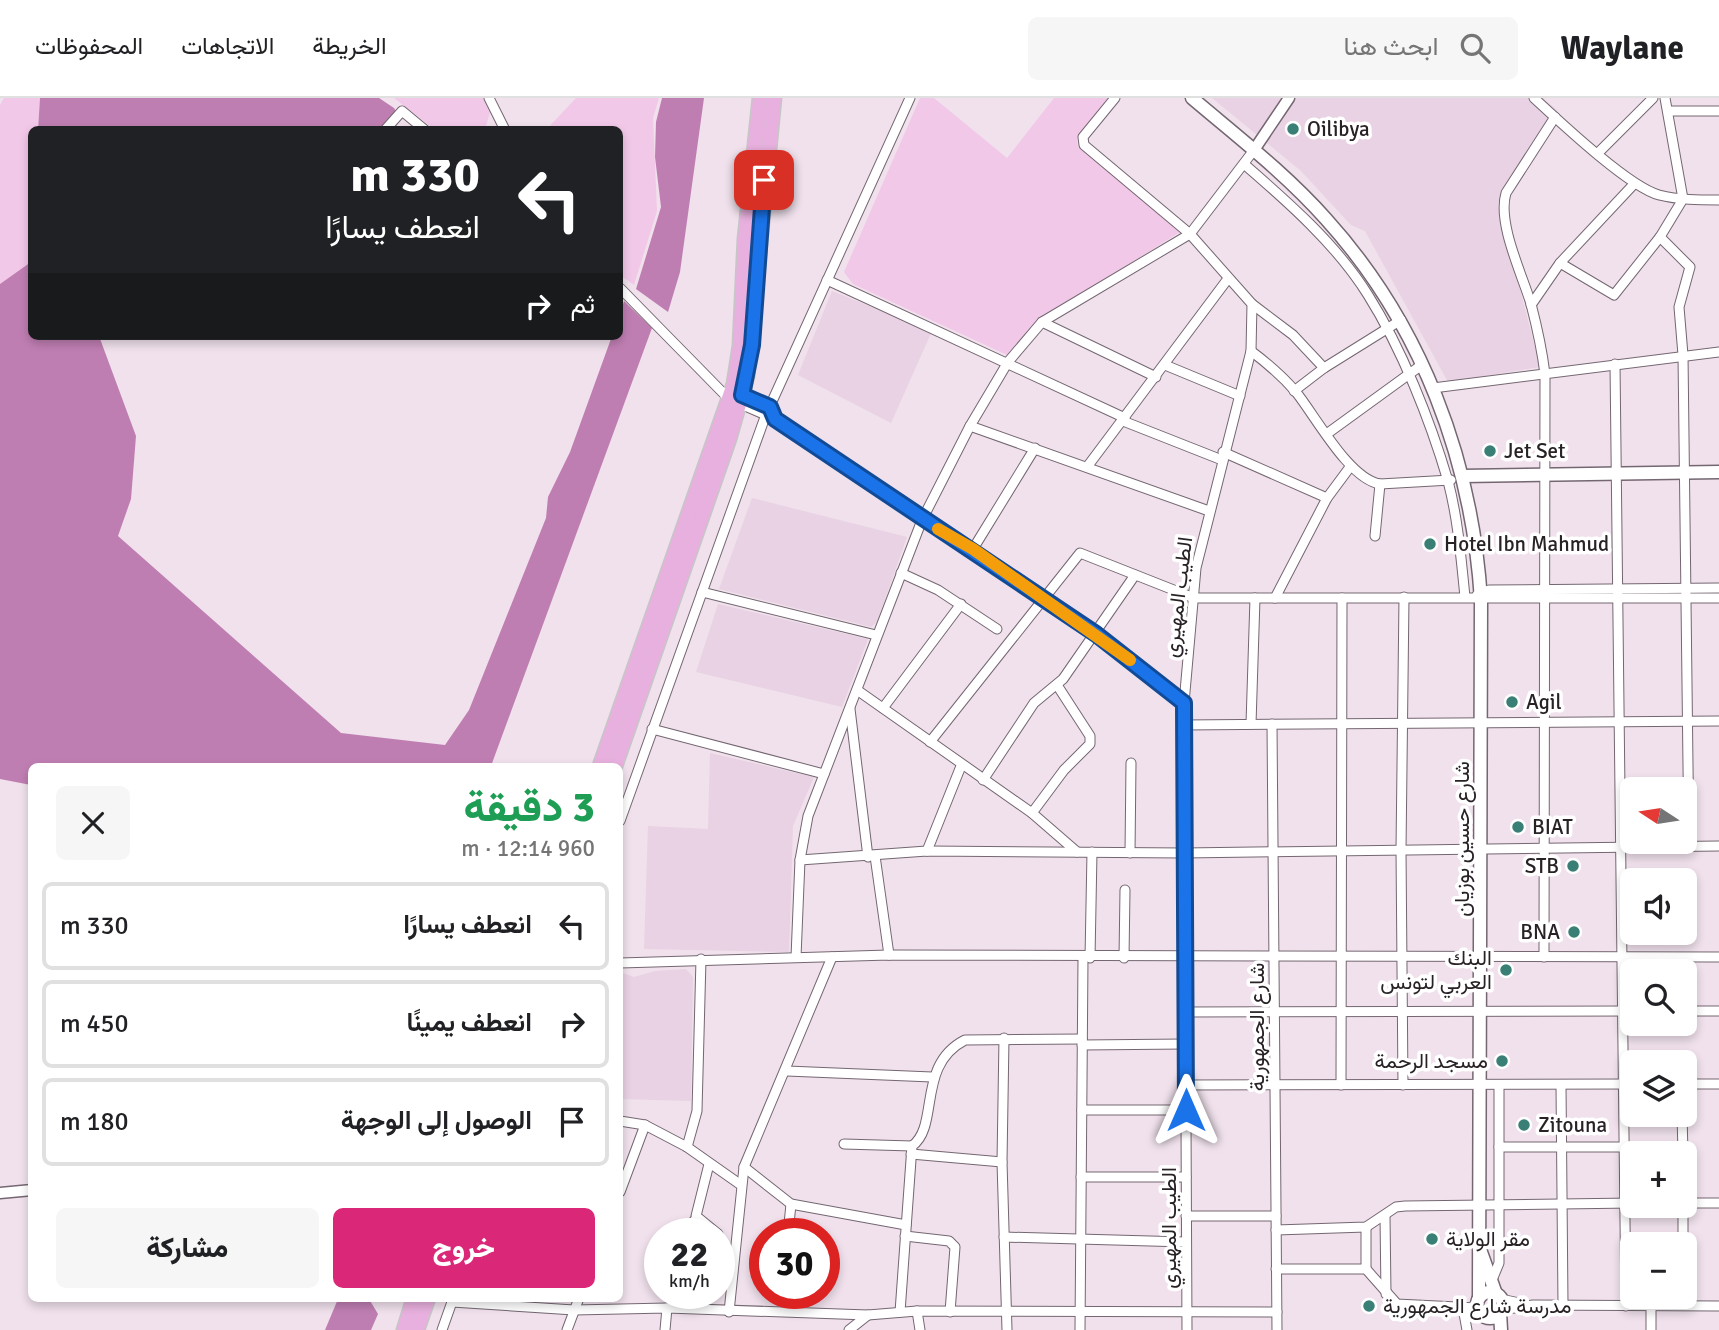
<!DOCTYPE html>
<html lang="ar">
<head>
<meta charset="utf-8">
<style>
	body { margin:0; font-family:Signika,Vazirmatn,sans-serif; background:#f6f6f6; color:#202124; direction:rtl; height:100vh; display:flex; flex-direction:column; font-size:26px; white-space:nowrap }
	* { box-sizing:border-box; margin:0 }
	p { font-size:23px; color:#757577 }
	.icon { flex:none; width:38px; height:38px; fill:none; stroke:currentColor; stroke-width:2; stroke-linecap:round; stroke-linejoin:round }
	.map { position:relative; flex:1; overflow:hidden; direction:ltr }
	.details { position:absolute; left:28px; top:665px; width:595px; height:539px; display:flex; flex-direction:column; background:#fff; border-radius:10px; box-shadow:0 4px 10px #0003; direction:rtl }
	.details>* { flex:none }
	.hud { position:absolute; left:28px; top:28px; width:595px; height:214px; border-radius:10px; box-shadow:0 4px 10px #0003; direction:rtl; background:#202124; color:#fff; overflow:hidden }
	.needle { width:46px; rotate:282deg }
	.fabs { position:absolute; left:1620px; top:679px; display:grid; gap:14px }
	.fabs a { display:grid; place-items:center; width:77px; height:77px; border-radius:10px; background:#fff; box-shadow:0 4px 10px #0003; font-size:35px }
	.speed { position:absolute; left:644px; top:1120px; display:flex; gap:14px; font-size:35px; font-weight:700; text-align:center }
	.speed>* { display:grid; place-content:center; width:91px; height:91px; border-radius:50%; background:#fff; box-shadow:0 4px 10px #0003; line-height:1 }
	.speed small { font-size:18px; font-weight:400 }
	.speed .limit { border:10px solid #d22; background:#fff; color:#111 }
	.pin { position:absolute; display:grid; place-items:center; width:60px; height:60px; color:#fff; margin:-30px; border-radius:14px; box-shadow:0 4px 10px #0006 }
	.me { position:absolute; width:77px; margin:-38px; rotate:0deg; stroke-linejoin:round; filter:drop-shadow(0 0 5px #0008) }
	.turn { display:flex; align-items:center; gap:24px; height:147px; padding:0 28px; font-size:32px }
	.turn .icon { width:91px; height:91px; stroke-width:2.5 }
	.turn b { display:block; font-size:49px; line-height:60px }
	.then { display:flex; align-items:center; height:66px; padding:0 28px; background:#0003; gap:14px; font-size:26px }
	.round { display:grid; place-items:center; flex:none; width:74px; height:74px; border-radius:10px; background:#f6f6f6 }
	.head { display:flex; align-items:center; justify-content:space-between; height:119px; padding:0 28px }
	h1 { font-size:42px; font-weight:800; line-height:52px; color:#1e9e55 }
	.button { display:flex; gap:14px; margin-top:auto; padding:14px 28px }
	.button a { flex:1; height:80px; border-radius:10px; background:#db2777; color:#fff; font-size:28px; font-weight:800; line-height:80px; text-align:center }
	.button a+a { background:#f6f6f6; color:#202124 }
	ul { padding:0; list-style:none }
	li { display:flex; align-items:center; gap:21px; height:88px; margin:0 14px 10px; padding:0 14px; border:4px solid #e0e0e0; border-radius:10px }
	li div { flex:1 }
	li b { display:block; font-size:26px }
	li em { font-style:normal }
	header { display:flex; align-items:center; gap:42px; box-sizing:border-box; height:98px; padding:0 35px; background:#fff; border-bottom:2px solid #e0e0e0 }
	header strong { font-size:33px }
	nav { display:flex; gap:38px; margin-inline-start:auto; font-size:24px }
	.search { width:490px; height:63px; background:#f6f6f6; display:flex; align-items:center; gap:18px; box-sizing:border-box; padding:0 24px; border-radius:10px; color:#757577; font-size:26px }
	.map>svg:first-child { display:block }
	.built { fill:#e8d2e3 }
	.green { fill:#f2c8e8 }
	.water { fill:#bf7eb2 }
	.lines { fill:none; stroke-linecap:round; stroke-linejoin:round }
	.minor-casing { stroke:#746771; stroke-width:11 }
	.tertiary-casing { stroke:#746771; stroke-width:13 }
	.secondary-casing { stroke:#746771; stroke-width:15 }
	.primary-casing { stroke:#c7c6c7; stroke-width:17 }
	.minor { stroke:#fff; stroke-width:9 }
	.tertiary { stroke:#fff; stroke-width:10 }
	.secondary { stroke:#fff; stroke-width:12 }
	.primary { stroke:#e8b0de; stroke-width:14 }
	.route-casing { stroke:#114b97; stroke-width:18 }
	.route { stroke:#1a73e8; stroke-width:12 }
	.slow { stroke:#f59e0b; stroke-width:12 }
	.poi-dot { fill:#3a7f76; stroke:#fff; stroke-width:2.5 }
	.labels { text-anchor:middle; stroke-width:7; stroke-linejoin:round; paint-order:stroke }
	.poi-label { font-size:21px; fill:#282226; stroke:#fff; text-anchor:start }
	.street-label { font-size:21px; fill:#282226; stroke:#fff }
</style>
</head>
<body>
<header>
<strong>Waylane</strong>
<div class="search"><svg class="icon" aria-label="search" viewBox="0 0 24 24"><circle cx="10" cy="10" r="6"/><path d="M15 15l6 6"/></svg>ابحث هنا</div>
<nav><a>الخريطة</a><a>الاتجاهات</a><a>المحفوظات</a></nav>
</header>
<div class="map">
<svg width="1719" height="1232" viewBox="0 0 1719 1232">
	<rect width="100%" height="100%" fill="#f0e1ec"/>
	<g class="built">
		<path d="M1212 0H1543L1558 13 1498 106 1540 269 1448 284 1365 133 1351 127 1301 73Z"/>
		<path d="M832 193 932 233 891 325 798 277Z"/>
		<path d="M752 400 907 439 877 524 871 529 719 491Z"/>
		<path d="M718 506 868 541 842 609 696 574Z"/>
		<path d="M710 655 814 679 793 728 789 854 644 851 648 728 708 731Z"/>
		<path d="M686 871 693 879 691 1003 620 1001V874L634 879 655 873Z"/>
	</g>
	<g class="green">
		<path d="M4 0H40L38 31 32 32 31 165 0 186V7Z"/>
		<path d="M394 0H486L492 8 486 28 434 31Z"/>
		<path d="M576 0H659L653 20 657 113 634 187 620 177V32L547 31Z"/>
		<path d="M920 0H934L1007 60 1054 0H1112L1077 41 1078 49 1180 134 1031 228 1007 257 853 186 844 174Z"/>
	</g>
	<g class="water">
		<path d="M40 0H379L394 10 397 15 377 32H38Z"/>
		<path d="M662 0H704L680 174 668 214 636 191 661 109 655 59 656 24Z"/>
		<path d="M31 164 32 238H99L136 338 131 401 118 438 341 635 445 647 469 612 546 420 548 399 570 354 612 238H620V216L624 203 652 230 491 668H32L31 687 0 681V186Z"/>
		<path d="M338 1201H369L378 1216 371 1232H325Z"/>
	</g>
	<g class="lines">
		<defs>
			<g id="minor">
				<path d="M489 0 505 32"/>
				<path d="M1115 0 1083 39 1084 47 1190 136 1252 206 1251 253 1196 470 1184 605 1187 1232"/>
				<path d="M1534 0C1560 24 1629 89 1659 97 1679 102 1699 102 1719 102"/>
				<path d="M1669 13H1719"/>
				<path d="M385 32 402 13 425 32"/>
				<path d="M1599 54 1653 0"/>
				<path d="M1244 66C1288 104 1337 147 1368 197 1402 251 1430 322 1448 383 1458 421 1461 460 1465 499"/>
				<path d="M1660 139 1690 169 1679 209 1683 257 1689 749"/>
				<path d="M1560 165 1614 197 1660 139 1683 101 1665 0"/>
				<path d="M827 182 1125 320"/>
				<path d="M620 190 729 301 775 321 922 422 973 451 1096 536 1184 605"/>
				<path d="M1252 206 1293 237 1324 270"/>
				<path d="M1531 207 1560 165 1634 86"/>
				<path d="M1042 224 1156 279"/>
				<path d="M1251 253C1267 265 1283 279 1296 294 1316 319 1349 381 1380 386L1451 382"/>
				<path d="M1615 266 1626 1208"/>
				<path d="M1165 267 1240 298"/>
				<path d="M1433 290 1719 254"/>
				<path d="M1294 293 1324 270 1401 222"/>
				<path d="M738 296 770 309 771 313"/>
				<path d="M1123 323 1222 362"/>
				<path d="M970 328 1209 413"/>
				<path d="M1328 335 1423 266"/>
				<path d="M1223 354 1327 400"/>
				<path d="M1087 369 1227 182"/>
				<path d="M1375 438 1380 386"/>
				<path d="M973 451 1035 350"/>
				<path d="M901 475 938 492 997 531"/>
				<path d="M702 494 876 537"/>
				<path d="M1477 497 1489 492 1719 490"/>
				<path d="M1275 500 1327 400 1350 369"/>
				<path d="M857 592 1032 715 1077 754"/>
				<path d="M883 610 961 506"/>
				<path d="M850 611 868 759"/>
				<path d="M1251 626 1255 500"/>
				<path d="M1272 626 1277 1232"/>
				<path d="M1183 627 1719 623"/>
				<path d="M652 631 824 676"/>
				<path d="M930 644 1080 455 1194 500H1719"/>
				<path d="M983 682 1034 605 1063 581 1135 477"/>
				<path d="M1032 715 1064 672 1090 646V638L1057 587"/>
				<path d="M620 723 765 319 910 0"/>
				<path d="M927 753 961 668"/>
				<path d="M1130 755 1131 665"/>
				<path d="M875 758 889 857"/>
				<path d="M800 762 927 753 1184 755 1719 748"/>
				<path d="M796 859 800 762 808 718 922 422 970 328 1008 264 1042 224 1190 136 1254 52"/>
				<path d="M1544 859 1545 276C1542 252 1537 229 1531 206 1522 176 1497 125 1506 95L1555 19"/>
				<path d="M1090 860 1092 754"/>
				<path d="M1124 860 1125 792"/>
				<path d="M620 865 889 857 1719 859"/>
				<path d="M1685 913H1719"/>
				<path d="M1185 914 1633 913"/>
				<path d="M1004 940 1002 1064 1007 1232"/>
				<path d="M1082 947 1185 946"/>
				<path d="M787 973 932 979"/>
				<path d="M1685 986H1719"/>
				<path d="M1185 987 1633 986"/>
				<path d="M1341 987 1342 500"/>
				<path d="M1403 987 1401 752 1404 499"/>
				<path d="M1561 987 1563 1207"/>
				<path d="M1082 1012H1186"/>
				<path d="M1682 1017 1683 1055"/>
				<path d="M620 1023 645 1027"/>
				<path d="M844 1046 912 1048"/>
				<path d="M687 1049 697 1013 701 861"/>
				<path d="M1499 1049H1683"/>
				<path d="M911 1056 1002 1064"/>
				<path d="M709 1066 696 1118 718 1136"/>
				<path d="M744 1069 791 1106 906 1127"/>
				<path d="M1081 1079H1186"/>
				<path d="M620 1094 645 1027 687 1049 741 1087"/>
				<path d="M1685 1105H1719"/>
				<path d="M1683 1108V1146"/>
				<path d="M1186 1118H1276"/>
				<path d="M1385 1118 1386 1196"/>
				<path d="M1276 1132 1366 1129 1396 1109 1405 1108 1633 1105"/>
				<path d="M681 1136 696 1121"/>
				<path d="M788 1136 791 1106"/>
				<path d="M905 1138 949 1143 955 1149 950 1214"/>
				<path d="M1004 1139 1186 1144"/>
				<path d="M1276 1171H1366L1397 1206 1477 1210"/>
				<path d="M1366 1171V1129"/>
				<path d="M1492 1182 1499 1165V987"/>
				<path d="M1501 1201 1524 1206"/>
				<path d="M452 1204 574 1212 667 1210 868 1217 917 1213 1277 1214"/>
				<path d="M1463 1210 1467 1232"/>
				<path d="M1501 1212 1533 1207 1719 1208"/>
				<path d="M917 1213 920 1232"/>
				<path d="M729 1214 744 1069 832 859"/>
				<path d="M900 1214 912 1048C940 1028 916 967 965 942L1082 941"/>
				<path d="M442 1232 453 1201"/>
				<path d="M567 1232 579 1200"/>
				<path d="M665 1232 667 1210"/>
				<path d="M849 1232 868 1217"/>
				<path d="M1080 1232 1083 860"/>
				<path d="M1651 1232V1208"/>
			</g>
			<g id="tertiary">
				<path d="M1254 52 1289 0"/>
				<path d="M0 1095 32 1092"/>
			</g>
			<g id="secondary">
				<path d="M1192 0C1238 39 1286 76 1326 121 1421 226 1472 361 1481 502L1479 1200"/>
				<path d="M1462 378 1719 374"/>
				<path d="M1481 1154 1496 1196"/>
				<circle cx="1490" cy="1207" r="13"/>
				<path d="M1500 1214 1501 1232"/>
			</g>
			<g id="primary">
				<path d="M600 668 734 286 740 248 745 141 760 0"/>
				<path d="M615 668 729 341 747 278 774 0"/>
				<path d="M404 1232 414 1200"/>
				<path d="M417 1232 428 1200"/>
			</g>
		</defs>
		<use href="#minor" class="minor-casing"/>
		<use href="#tertiary" class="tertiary-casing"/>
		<use href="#secondary" class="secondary-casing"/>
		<use href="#primary" class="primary-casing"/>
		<use href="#minor" class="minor"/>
		<use href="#tertiary" class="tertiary"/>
		<use href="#secondary" class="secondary"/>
		<use href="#primary" class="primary"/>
	</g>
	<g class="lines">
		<defs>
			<path id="route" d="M764 82 752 247 742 297 770 309 775 321 1096 536 1184 605 1186 1012"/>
		</defs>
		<use href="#route" class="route-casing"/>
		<use href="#route" class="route"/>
		<path class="slow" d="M938 431 973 451 1130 562"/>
	</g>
	<g class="poi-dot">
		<circle cx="1293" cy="31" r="7"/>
		<circle cx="1490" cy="353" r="7"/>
		<circle cx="1430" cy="446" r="7"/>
		<circle cx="1512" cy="604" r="7"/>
		<circle cx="1518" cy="729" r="7"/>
		<circle cx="1573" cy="768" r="7"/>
		<circle cx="1574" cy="834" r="7"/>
		<circle cx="1506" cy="872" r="7"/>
		<circle cx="1502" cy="963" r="7"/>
		<circle cx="1524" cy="1027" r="7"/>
		<circle cx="1432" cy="1141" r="7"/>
		<circle cx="1369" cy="1208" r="7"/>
	</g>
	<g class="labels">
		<g class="poi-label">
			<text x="1307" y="38">Oilibya</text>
			<text x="1504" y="360">Jet Set</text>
			<text x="1444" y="453">Hotel Ibn Mahmud</text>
			<text x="1526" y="611">Agil</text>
			<text x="1532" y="736">BIAT</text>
			<text x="1559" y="775" text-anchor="end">STB</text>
			<text x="1560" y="841" text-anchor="end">BNA</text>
			<text x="1492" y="867" text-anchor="end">البنك<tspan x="1492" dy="24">العربي لتونس</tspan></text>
			<text x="1488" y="970" text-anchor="end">مسجد الرحمة</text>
			<text x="1538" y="1034">Zitouna</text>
			<text x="1446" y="1148">مقر الولاية</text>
			<text x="1383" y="1215">مدرسة شارع الجمهورية</text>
		</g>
		<g class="street-label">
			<text transform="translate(1178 499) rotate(-83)" y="7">الطيب المهيري</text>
			<text transform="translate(1462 741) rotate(-90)" y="7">شارع حسين بوزيان</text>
			<text transform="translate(1257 929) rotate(-90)" y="7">شارع الجمهورية</text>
			<text transform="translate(1169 1130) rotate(-90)" y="7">الطيب المهيري</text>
		</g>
	</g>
</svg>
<div class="fabs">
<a><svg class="needle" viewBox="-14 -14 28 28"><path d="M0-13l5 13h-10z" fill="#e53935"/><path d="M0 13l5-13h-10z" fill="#757577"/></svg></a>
<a><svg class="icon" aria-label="sound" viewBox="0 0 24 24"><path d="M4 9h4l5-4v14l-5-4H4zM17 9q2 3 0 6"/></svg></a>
<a><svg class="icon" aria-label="search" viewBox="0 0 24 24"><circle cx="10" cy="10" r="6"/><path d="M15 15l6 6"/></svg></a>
<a><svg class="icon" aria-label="layers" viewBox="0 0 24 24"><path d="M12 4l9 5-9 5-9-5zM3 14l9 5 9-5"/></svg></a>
<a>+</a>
<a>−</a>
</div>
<div class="speed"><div>22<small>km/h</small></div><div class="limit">30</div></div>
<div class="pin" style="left:764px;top:82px;background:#d93025"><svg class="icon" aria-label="arrive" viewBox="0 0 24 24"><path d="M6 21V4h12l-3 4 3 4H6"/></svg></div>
<svg class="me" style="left:1186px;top:1012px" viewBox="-20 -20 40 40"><path d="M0-17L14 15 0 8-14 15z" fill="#1a73e8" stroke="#fff" stroke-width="4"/></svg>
<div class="hud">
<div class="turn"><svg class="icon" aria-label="left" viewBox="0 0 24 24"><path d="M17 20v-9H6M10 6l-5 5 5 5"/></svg><div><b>330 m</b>انعطف يسارًا</div></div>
<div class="then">ثم<svg class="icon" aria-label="right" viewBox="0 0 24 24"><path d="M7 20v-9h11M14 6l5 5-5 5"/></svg></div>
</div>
<section class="details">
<div class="head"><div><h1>3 دقيقة</h1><p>960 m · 12:14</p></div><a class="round"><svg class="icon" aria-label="close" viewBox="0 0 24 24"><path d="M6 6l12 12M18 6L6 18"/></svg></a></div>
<ul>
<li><svg class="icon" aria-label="left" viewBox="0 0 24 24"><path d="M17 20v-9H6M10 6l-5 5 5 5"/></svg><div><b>انعطف يسارًا</b></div><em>330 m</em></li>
<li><svg class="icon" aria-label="right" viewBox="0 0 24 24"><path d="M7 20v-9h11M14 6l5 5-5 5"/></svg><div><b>انعطف يمينًا</b></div><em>450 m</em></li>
<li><svg class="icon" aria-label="arrive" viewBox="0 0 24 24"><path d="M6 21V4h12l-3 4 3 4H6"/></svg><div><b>الوصول إلى الوجهة</b></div><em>180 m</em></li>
</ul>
<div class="button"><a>خروج</a><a>مشاركة</a></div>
</section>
</div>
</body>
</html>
